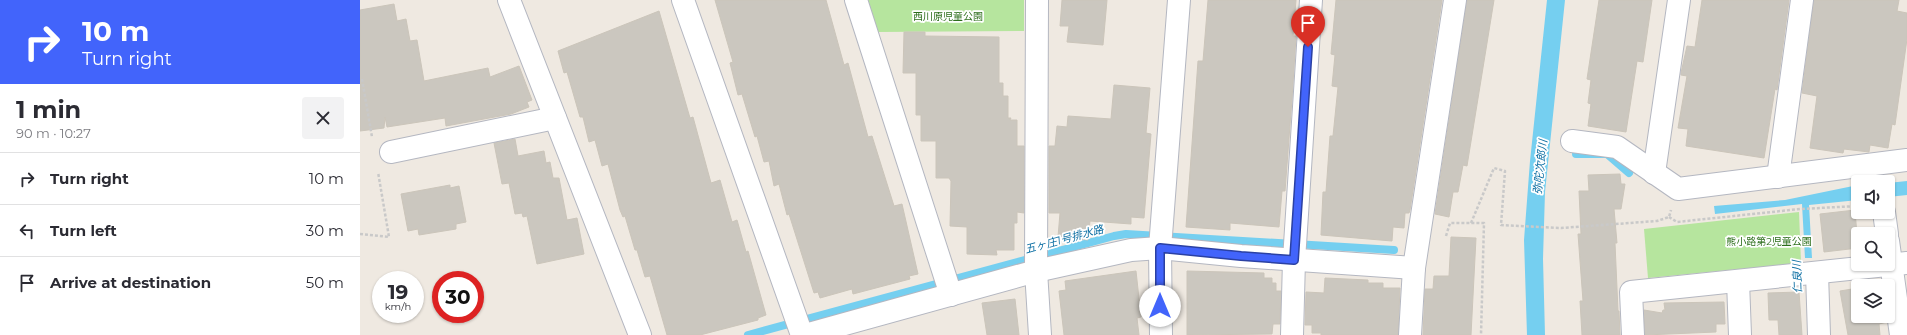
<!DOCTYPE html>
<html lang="en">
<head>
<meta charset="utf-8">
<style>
	body { margin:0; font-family:Montserrat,"Noto Sans JP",sans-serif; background:#f2f2f3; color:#2b2b33; height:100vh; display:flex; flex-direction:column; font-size:15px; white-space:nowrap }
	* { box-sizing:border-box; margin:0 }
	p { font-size:13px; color:#7c7c81 }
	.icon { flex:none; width:22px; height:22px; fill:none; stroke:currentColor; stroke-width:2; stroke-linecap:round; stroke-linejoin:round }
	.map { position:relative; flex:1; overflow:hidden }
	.details { display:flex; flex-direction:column; background:#fff; width:360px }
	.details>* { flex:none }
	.guide { background:#4264fb; color:#fff; overflow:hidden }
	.buttons { position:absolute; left:1491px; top:175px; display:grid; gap:8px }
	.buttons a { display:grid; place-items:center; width:44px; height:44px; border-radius:4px; background:#fff; box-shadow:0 1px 3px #0004; font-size:20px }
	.speed { position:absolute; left:12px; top:271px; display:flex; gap:8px; font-size:20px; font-weight:700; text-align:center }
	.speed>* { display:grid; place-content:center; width:52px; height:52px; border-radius:50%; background:#fff; box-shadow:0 1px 3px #0004; line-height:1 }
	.speed small { font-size:10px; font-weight:400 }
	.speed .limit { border:6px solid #d22; background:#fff; color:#111 }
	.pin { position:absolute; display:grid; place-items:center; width:34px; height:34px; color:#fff; margin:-41px -17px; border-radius:50% 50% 50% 0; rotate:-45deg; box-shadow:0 0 4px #0007 }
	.pin .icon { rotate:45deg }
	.me { position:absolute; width:44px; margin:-22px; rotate:0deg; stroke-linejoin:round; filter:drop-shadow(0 0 3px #0008) }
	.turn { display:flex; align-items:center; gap:14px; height:84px; padding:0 16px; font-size:18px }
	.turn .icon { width:52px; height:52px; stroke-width:2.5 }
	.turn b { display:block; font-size:28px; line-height:34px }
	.round { display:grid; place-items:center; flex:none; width:42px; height:42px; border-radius:4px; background:#f2f2f3 }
	.summary { display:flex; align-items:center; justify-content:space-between; height:68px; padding:0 16px }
	h1 { font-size:24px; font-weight:700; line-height:30px }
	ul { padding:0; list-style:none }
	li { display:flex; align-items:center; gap:12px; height:52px; padding:0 16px; border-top:1px solid #e1e1e2 }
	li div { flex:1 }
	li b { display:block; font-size:15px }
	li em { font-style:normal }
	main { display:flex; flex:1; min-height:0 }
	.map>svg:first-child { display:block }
	.green { fill:#b6e59e }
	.water { fill:#75cff0 }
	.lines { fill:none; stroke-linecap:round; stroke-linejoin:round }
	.stream { stroke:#75cff0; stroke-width:8 }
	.building { fill:#cbc7bf; stroke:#cbc5ba }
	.minor-casing { stroke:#b4b7c1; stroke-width:24 }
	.path { stroke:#c9c9c9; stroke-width:2.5; stroke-dasharray:3 2; stroke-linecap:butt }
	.minor { stroke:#fff; stroke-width:22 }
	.route-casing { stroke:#2b41a3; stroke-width:10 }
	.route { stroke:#4264fb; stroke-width:7 }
	.labels { text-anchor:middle; stroke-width:3.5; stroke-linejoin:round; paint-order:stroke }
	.park-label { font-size:10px; fill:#2c6e1b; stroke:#fff }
	.water-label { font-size:11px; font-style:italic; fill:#0d6fa3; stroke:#fff }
</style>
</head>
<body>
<main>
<section class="details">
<div class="guide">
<div class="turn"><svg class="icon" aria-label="right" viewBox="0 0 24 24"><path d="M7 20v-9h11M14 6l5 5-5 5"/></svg><div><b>10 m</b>Turn right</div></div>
</div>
<div class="summary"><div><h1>1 min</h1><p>90 m · 10:27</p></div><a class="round"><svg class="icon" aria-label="close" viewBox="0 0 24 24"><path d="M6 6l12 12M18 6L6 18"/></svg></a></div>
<ul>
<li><svg class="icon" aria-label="right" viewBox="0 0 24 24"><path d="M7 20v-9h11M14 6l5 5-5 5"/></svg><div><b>Turn right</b></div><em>10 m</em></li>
<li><svg class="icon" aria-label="left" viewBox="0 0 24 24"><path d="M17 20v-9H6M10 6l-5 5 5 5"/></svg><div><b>Turn left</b></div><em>30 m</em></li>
<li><svg class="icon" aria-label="arrive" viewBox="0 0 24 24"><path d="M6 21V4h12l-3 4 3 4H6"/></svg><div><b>Arrive at destination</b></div><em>50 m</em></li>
</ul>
</section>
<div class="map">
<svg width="1547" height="335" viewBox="0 0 1547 335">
	<rect width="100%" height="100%" fill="#efe9e1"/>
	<g class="green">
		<path d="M507 0H664V31L518 32Z"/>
		<path d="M1439 212 1441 263 1288 278 1284 229Z"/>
	</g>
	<g class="water">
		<path d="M1187 0H1205L1185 192 1183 259 1185 335H1167L1164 240 1170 161Z"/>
		<path d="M1547 181V195L1528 197V183Z"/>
		<path d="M1498 185V200L1449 205 1452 258H1445L1442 204 1355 214 1354 206 1425 200Z"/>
	</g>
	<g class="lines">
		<g class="stream">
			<path d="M1216 154H1247L1269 173"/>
			<path d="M388 335 754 236 766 234 1034 250"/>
		</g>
	</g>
	<g class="building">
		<path d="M355 0H466L484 65 488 63 508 137 512 136 534 206 542 204 558 274 549 276 550 279 493 294 492 289 460 298 458 292 454 293 429 214 427 215 419 184 414 186 409 161 404 162 397 136 395 137 382 94 378 95 370 63 373 62Z"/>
		<path d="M702 0H747L743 45 707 42 709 26H700Z"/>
		<path d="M848 0H936L933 36H936L932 99 925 191H922L919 227 870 223V230L826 227 838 61H843Z"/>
		<path d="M976 0H1082L1050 210 1049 213H1045L1044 228 1033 227 1032 241 961 235 963 192H966L970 136H973L978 87 972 86 975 55 971 54Z"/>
		<path d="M1107 0H1134L1107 166 1103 165 1098 192H1093L1089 217 1075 214Z"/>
		<path d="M1239 0H1292L1283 62 1277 61 1266 132 1228 126 1231 104 1228 103 1231 80 1227 79Z"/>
		<path d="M1342 0H1429L1417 90 1415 89 1404 158 1326 146 1328 129 1318 128 1327 76 1321 75V73L1327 46 1335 47Z"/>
		<path d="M1454 0H1539L1537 11 1547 13V39L1535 125 1532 124 1528 148 1510 145 1509 152 1484 149 1483 153 1450 148 1457 96 1442 93Z"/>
		<path d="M34 4 37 21 46 19 50 41 57 40 64 81 128 68 130 77 159 66 172 100 167 102 169 107 151 114 86 126 85 118 27 127 25 117 24 128 0 131V10Z"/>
		<path d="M299 11 330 118 333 117 351 183 360 180 372 222 377 220 386 252 388 251 406 315 398 318V320L340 335H307L290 276 285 277 277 250H275L265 216 263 217 260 210 248 164 242 166 235 140 229 142 223 117H220L207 72 204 73 198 51Z"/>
		<path d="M544 32H565V36L639 37V83H643V96H648V118H651L650 120H657V146H664V213L657 212V223H654V250H636L637 255 607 254V227L590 226 591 181 589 178H576V141H561V115H556V73H543Z"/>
		<path d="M754 85 790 88 786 133 791 134 784 218 771 217V224L730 221 728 240 698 237 700 213H689V146H695L697 126 707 127 708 116 751 119Z"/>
		<path d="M155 139 158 156 184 151 186 163 190 162 193 178H199L207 220 217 218 224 254 177 264 167 216 163 217 162 213 155 214 149 183 142 184 134 143Z"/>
		<path d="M1260 174 1261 184H1265L1261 209H1254L1257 243H1255L1258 311H1259L1260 335H1222L1220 301H1223L1218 234H1221L1219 191H1229L1228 175Z"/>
		<path d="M90 185V188L99 186 106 222 96 224V229L59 235 58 229 48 231 41 194Z"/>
		<path d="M1495 210 1498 248 1464 252 1460 214Z"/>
		<path d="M1091 237 1116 238 1111 335H1063L1065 289H1073L1074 276H1089Z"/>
		<path d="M776 271 781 317 777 318 779 335H704L699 291 706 290 705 281Z"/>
		<path d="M827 271 904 273V278H912V283H916V291H921L920 324H913L912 334 827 335Z"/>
		<path d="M965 278 1008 280V283H1023V288H1040L1038 335H961V333H952V325H945L946 292 964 293Z"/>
		<path d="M1498 288V316H1526L1527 322 1519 324 1520 335H1488L1480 291Z"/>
		<path d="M1439 292 1442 335H1419L1418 320H1409L1408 293Z"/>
		<path d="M655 299 659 335H627L622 303Z"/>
		<path d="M1364 302 1365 324H1356V332L1285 335 1284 310 1302 313 1303 310H1305L1304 303Z"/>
	</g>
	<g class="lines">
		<defs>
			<g id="minor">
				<path d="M149 0 280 335"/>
				<path d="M323 0 442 335"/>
				<path d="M496 0 591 295"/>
				<path d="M677 0 676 271 680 335"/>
				<path d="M1212 141 1257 147 1318 189 1547 160"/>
				<path d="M31 152 195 118"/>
				<path d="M1294 173 1319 0"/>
				<path d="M1418 177 1442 0"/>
				<path d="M1524 212 1527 234"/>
				<path d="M1528 241 1541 335"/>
				<path d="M1457 273 1459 335"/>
				<path d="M1378 281 1380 335"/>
				<path d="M445 335 676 271 771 250 800 248 881 256 1054 268"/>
				<path d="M801 335 800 248 819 0"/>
				<path d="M932 335 934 260 951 0"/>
				<path d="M1050 335 1054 268 1095 0"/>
				<path d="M1273 335 1271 292 1547 263"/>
			</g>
		</defs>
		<use href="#minor" class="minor-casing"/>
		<g class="path">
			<path d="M2 79 12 137"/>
			<path d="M1309 217 1317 222 1440 209 1498 206"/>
			<path d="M1111 223 1134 168 1145 171 1141 225 1201 228 1297 221 1309 217 1311 210"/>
			<path d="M0 234 29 237 18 172"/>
			<path d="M1086 236 1090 223H1124L1121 335"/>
		</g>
		<use href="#minor" class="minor"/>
	</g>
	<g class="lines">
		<defs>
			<path id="route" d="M800 306V248L881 256 934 260 948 47"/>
		</defs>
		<use href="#route" class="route-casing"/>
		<use href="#route" class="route"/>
	</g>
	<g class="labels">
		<g class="park-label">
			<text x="588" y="20">西川原児童公園</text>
			<text x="1409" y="245">熊小路第2児童公園</text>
		</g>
		<g class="water-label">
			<text transform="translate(1180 167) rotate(-84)" y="4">弥陀次郎川</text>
			<text transform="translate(704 239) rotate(-15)" y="4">五ヶ庄1号排水路</text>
			<text transform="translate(1437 277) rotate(-92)" y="4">仁良川</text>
		</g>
	</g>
</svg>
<div class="buttons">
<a><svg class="icon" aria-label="sound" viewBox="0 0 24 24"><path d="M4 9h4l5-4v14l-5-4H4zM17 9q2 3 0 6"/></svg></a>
<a><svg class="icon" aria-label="search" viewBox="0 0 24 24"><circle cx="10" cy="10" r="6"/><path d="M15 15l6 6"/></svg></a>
<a><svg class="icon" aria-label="layers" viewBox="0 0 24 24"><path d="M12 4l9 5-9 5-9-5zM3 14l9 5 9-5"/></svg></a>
</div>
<div class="speed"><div>19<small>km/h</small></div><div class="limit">30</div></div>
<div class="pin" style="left:948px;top:47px;background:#d93025"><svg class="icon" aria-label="arrive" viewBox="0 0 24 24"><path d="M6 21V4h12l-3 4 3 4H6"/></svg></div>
<svg class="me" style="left:800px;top:306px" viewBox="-20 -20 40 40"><circle r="19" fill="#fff"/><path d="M0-13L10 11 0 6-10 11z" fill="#4264fb"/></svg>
</div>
</main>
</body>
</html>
